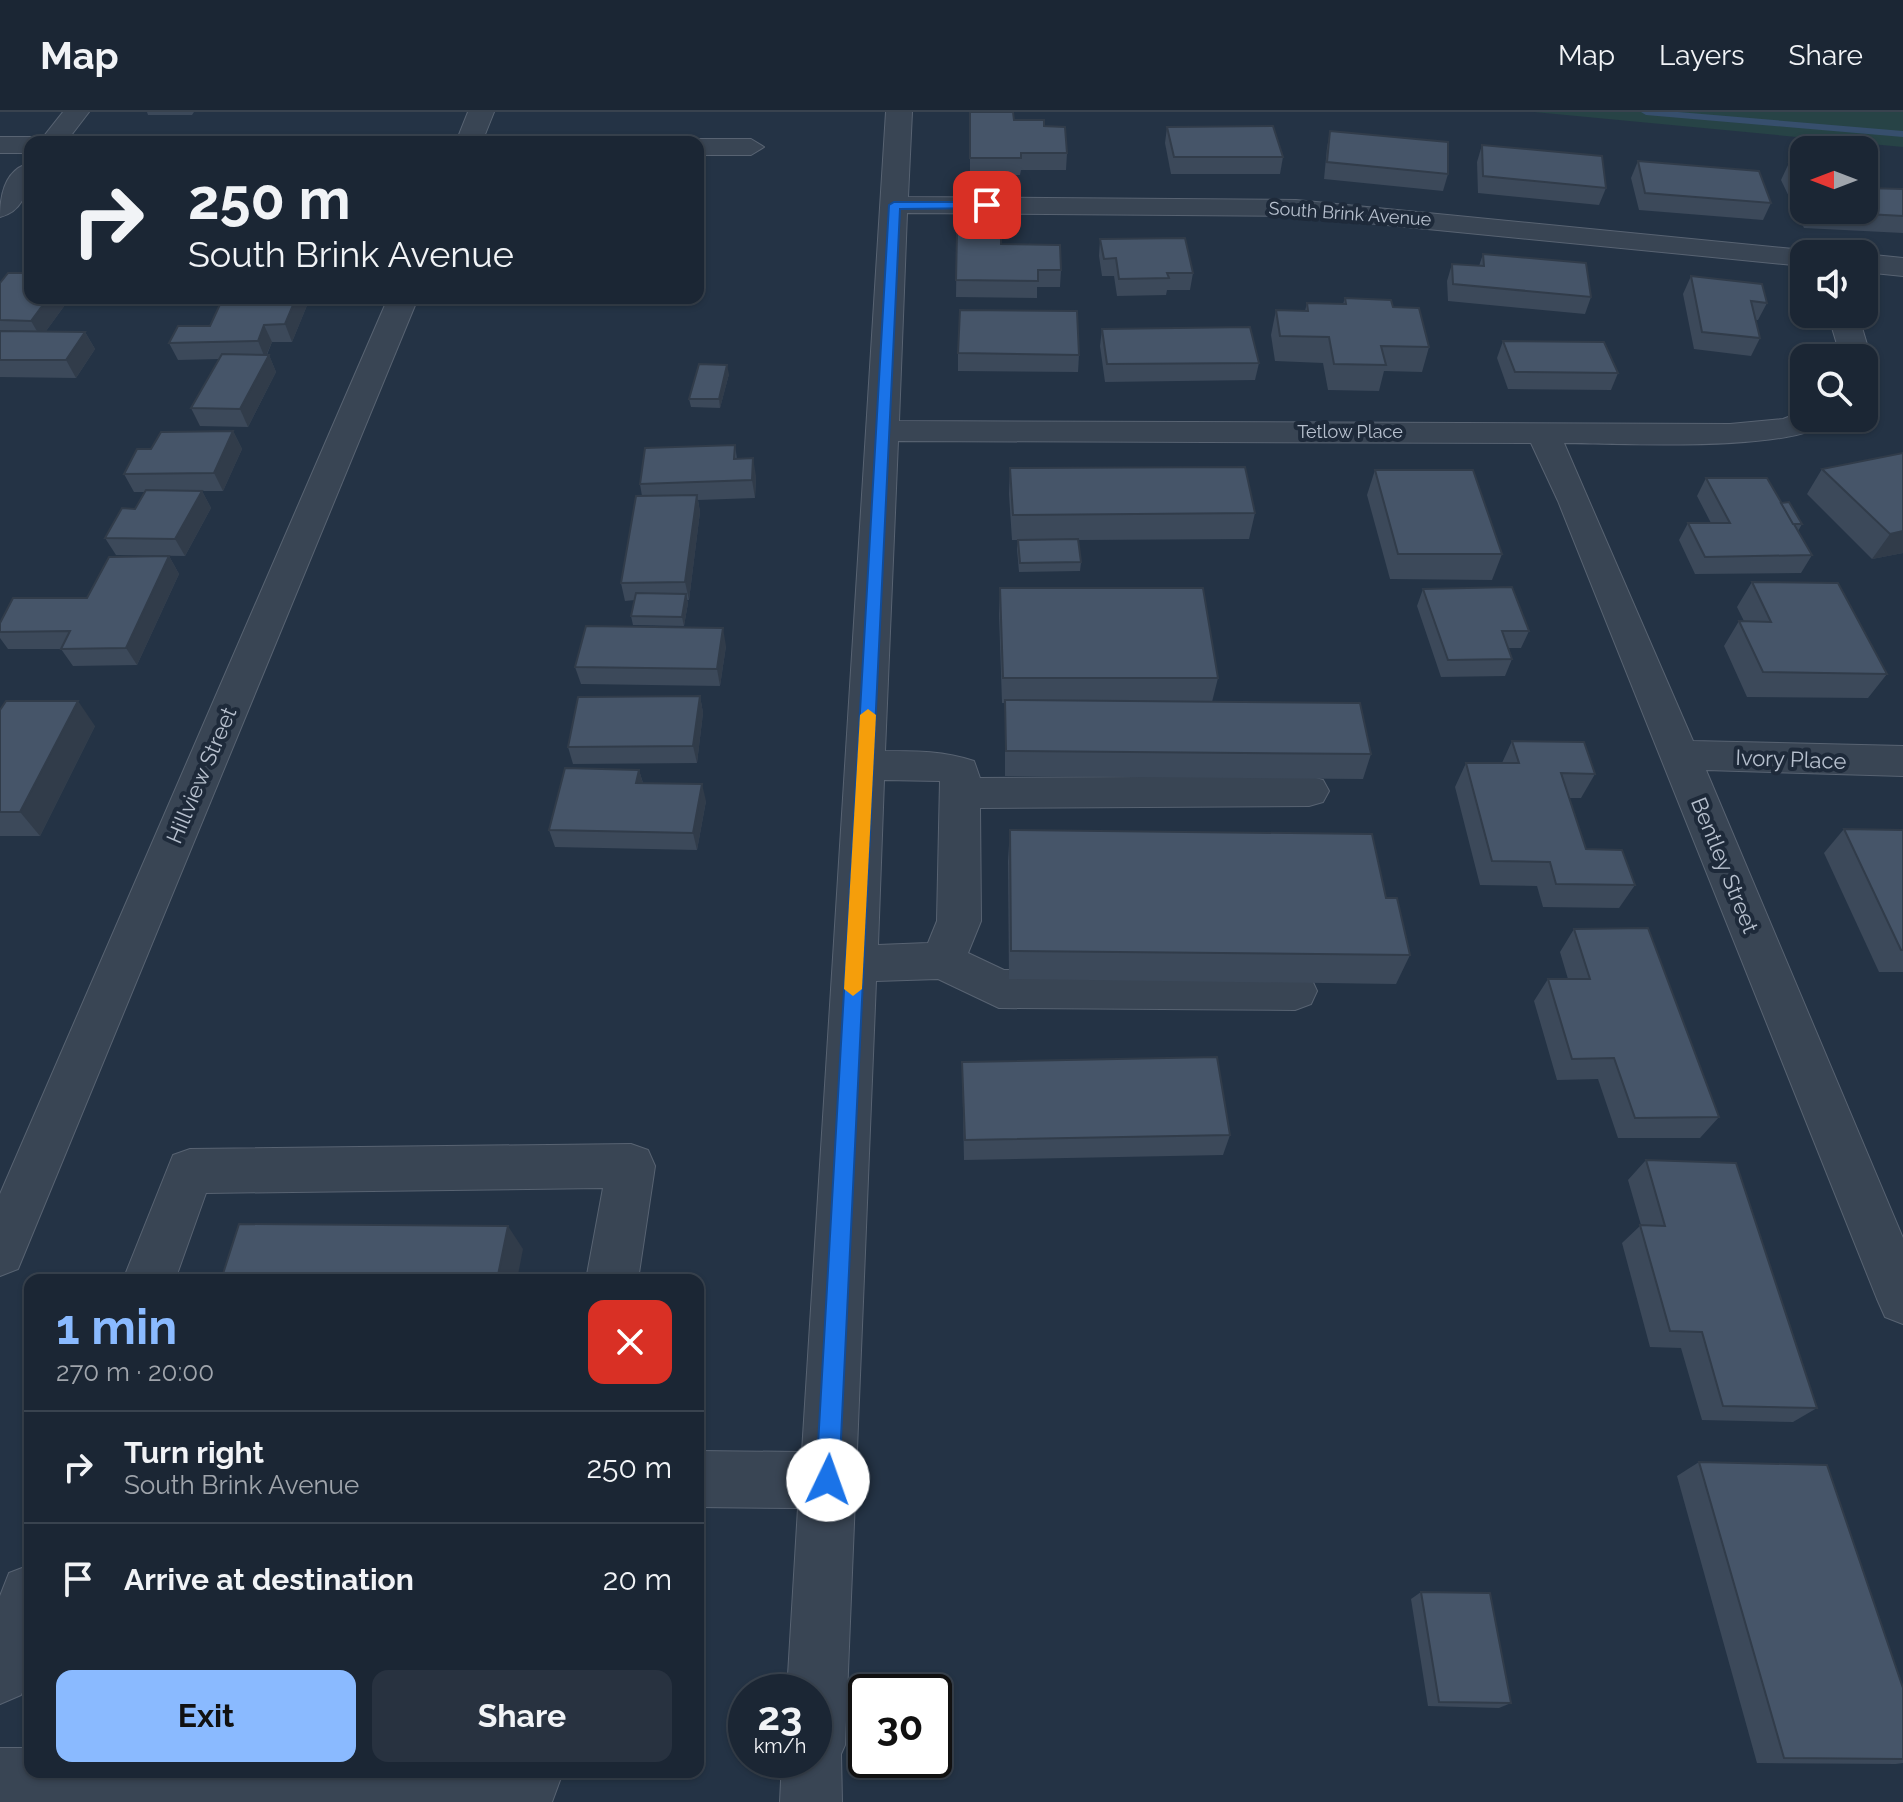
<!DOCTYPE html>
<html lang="en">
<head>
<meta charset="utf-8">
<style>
	body { margin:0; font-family:Raleway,sans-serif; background:#283240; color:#f1f3f6; height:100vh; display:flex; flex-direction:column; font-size:30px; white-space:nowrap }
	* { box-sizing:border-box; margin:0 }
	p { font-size:26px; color:#a0a5ac }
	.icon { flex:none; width:44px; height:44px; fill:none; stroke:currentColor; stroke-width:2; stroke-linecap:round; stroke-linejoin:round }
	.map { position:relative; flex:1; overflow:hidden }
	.sheet { position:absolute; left:24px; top:1162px; width:680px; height:504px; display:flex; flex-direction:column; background:#1b2634; border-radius:16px; box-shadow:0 2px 6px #0004,0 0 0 2px #39434f }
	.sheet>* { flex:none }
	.guide { position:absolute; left:24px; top:24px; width:680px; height:168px; border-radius:16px; box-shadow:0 2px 6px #0004,0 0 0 2px #39434f; background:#1b2634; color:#f1f3f6; overflow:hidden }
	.needle { width:52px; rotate:270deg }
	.tools { position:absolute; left:1790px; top:24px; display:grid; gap:16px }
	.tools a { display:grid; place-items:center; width:88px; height:88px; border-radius:16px; background:#1b2634; box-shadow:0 2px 6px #0004,0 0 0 2px #39434f; font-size:40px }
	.speed { position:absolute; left:728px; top:1562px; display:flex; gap:16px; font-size:40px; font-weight:700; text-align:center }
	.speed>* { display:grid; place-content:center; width:104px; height:104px; border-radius:50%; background:#1b2634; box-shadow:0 2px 6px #0004,0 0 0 2px #39434f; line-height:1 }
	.speed small { font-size:20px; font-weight:400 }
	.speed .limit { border:4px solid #111; border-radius:12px; background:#fff; color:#111 }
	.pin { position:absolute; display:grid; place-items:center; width:68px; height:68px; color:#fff; margin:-34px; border-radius:16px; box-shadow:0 4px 12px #0006 }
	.me { position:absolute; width:88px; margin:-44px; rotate:3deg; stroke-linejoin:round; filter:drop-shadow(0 0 6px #0008) }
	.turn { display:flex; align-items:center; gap:28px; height:168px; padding:0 32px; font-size:36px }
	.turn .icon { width:104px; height:104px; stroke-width:2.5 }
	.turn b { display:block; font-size:56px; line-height:68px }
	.round { display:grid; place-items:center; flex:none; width:84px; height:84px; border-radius:16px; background:#283240 }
	.head { display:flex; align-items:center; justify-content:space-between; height:136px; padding:0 32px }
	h1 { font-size:48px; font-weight:700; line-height:60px; color:#8abaff }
	.action { display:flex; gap:16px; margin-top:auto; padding:16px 32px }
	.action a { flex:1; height:92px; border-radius:16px; background:#8abaff; color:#111; font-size:32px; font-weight:700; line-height:92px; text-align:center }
	.action a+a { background:#283240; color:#f1f3f6 }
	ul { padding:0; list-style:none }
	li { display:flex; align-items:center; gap:24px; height:112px; padding:0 32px; border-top:2px solid #39434f }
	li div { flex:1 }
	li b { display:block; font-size:30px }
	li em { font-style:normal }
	header { display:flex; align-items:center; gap:48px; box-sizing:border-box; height:112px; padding:0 40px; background:#1b2634; border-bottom:2px solid #39434f }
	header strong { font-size:38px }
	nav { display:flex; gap:44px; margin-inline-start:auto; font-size:28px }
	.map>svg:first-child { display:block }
	.green { fill:#274346 }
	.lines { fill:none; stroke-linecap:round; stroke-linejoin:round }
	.stream { fill:#374f6d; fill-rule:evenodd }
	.minor-casing { stroke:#586372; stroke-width:2 }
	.minor { fill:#394554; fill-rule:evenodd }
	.wall { fill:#3c495a }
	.shaded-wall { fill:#313c4a }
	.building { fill:#465569; stroke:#313c4a; stroke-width:2 }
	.route { fill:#1a73e8; stroke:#114b97; stroke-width:2 }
	.slow { fill:#f59e0b }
	.labels { text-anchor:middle; stroke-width:8; stroke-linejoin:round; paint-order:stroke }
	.far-street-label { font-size:18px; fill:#b7c0ce; stroke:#1e2a3a }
	.street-label { font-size:22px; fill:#b7c0ce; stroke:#1e2a3a }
</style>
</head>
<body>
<header>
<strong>Map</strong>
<nav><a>Map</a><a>Layers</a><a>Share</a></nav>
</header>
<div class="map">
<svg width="1903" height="1690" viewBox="0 0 1903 1690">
	<rect width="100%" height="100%" fill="#243345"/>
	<path class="green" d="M1534 0H1903V35Z"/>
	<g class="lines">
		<path class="stream" d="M1641 0H1678L1903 19V25L1646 3Z"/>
		<defs>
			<g id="minor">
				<path d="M63 0H89L66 30H30V41H0V25H30L40 29Z"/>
				<path d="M468 0H494L482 30H456Z"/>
				<path d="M886 0H912L908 85 1296 88 1814 139 1816 142H1804V154L1296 104 907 101 899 309 1730 312 1783 307 1804 299V306H1832C1807 342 1611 331 1564 331L1693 629 1903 634V664L1706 658 1903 1126V1212L1885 1205 1877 1187 1558 389 1531 331 898 329 885 639C917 639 944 639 974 649L980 666 1309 664 1323 668 1329 679 1323 690 1309 694 980 696 981 809 968 841 1004 858 1295 860 1311 866 1317 879 1311 892 1295 898 999 896 938 867 876 869 845 1633 841 1642 842 1690H780L782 1648H814V1580H787L798 1396 698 1395V1339L802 1340ZM884 668 940 669 937 809 928 831 878 833Z"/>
				<path d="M698 27H751L764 35 751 43H698V30H688Z"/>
				<path d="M30 51C30 73 25 99 0 105 0 83 5 57 30 51Z"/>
				<path d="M1864 142 1903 146V164L1864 160Z"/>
				<path d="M388 186H418L25 1140 18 1157 0 1164V1082Z"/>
				<path d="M1828 202H1858L1871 246 1867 252 1864 253V246H1841Z"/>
				<path d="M631 1032 648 1038 655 1054 638 1168H586L603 1076 206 1081 175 1168H123L173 1043 190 1037Z"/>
				<path d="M30 1453V1562L21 1583 0 1592V1484L9 1461Z"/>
				<path d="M0 1636H30V1660H563L552 1690H0Z"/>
			</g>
		</defs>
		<use href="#minor" class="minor-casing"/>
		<use href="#minor" class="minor"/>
	</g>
	<g class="wall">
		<path d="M147 0H194L192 3H148Z"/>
		<path d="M970 0 1044 14 1067 41 1066 58H1021L1020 63H970Z"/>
		<path d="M1167 15 1283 45 1280 62H1171L1165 31Z"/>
		<path d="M1330 19 1448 62 1443 79 1324 67 1327 36Z"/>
		<path d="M1482 33 1606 76 1599 93 1478 81 1477 50Z"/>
		<path d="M1638 49 1771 91 1763 108 1639 98 1631 66Z"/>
		<path d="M1789 51 1804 52V98H1864L1867 76 1903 77V121L1804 116 1781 68Z"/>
		<path d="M957 120 1001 132 1061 158 1060 175H1037V186L956 185Z"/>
		<path d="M1100 127 1193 161 1190 178H1167L1166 183 1117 184 1114 164H1102L1099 144Z"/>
		<path d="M1483 142 1591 185 1585 202 1448 189 1447 169 1452 152 1479 154Z"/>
		<path d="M1691 164 1767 191 1758 208H1755L1760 226 1751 244 1694 237 1683 182Z"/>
		<path d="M0 171 30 186H70L46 219 85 220 95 237 76 266 0 265Z"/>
		<path d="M1345 186 1393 195 1429 235 1422 260 1384 259 1379 279 1328 278 1323 251 1275 249 1271 223 1276 198 1305 199 1307 191 1343 192Z"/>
		<path d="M308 191 292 230H272L267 243H269L276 260 248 315 200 314 191 296 219 247 178 248 169 231 210 214Z"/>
		<path d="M1102 217 1259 251 1255 268 1105 270 1100 234Z"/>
		<path d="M1503 229 1618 261 1611 278 1508 277 1497 246Z"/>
		<path d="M958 241 1079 243 1078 260 958 259Z"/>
		<path d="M729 262 720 296 691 295 689 287Z"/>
		<path d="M233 319 242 337 223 379H202L211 396 185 444 116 443 105 426 135 397 145 380H134L124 362 151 337Z"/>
		<path d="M735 333 737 347 756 364 755 386 698 388 700 400 689 488H687L688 491 684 514 633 513 631 504 635 488 625 489 621 471 642 384 640 372Z"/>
		<path d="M1903 341V441L1872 447 1807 382 1822 357Z"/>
		<path d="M1010 356 1255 401 1249 427 1078 428 1081 450 1080 459 1019 460 1017 437 1018 428H1019H1012L1009 382Z"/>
		<path d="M1375 358 1502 442 1492 468 1390 467 1367 383Z"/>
		<path d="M1706 366 1781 391 1802 412 1798 419 1812 443 1801 461 1695 462 1679 428 1688 411H1711L1697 384Z"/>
		<path d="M169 444 179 462 137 553 73 554 61 537H8L0 526V511L87 486Z"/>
		<path d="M1752 470 1887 562 1868 586 1747 585 1724 534 1739 509H1744L1737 495Z"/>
		<path d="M1000 476 1218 566 1212 590 1371 642 1363 667 1005 664V591H1002L999 502Z"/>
		<path d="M1423 477 1529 519 1521 536H1509L1512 547 1505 564 1441 565 1417 494Z"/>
		<path d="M726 534 720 574 581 572 575 555Z"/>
		<path d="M700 584 703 601 697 651 573 652 568 635Z"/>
		<path d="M0 598 95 614 40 724H0Z"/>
		<path d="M1512 629 1595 662 1581 686H1569L1586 737 1635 773 1619 796 1543 795 1537 774 1480 773 1455 675 1466 651H1502Z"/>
		<path d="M639 658 643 671 706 689 697 738 555 735 549 718Z"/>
		<path d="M1844 717 1903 718V860H1879L1824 741Z"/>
		<path d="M1010 718 1386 786 1410 843 1396 872 1009 867 1008 749Z"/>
		<path d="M1574 817 1719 1005 1700 1026H1618L1598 967 1557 968 1534 889 1548 867H1568L1560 840Z"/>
		<path d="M962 950 1230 1023 1223 1043 964 1048Z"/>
		<path d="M1646 1048 1817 1296 1793 1310 1702 1308 1681 1236 1650 1235 1622 1131 1641 1113 1628 1068Z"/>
		<path d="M1699 1350 1903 1576V1651L1896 1652 1757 1651 1677 1364Z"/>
		<path d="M1421 1480 1511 1591 1499 1596 1428 1594 1411 1487Z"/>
	</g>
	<g class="shaded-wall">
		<path d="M48 186H70L41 226 31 209Z"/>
		<path d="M296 186H306L308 191 292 230 285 212Z"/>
		<path d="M264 213 272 230 265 246 258 229Z"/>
		<path d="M85 220 95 237 76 266 66 248Z"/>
		<path d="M269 243 276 260 248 315 240 297Z"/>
		<path d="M727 253 729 262 720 296 719 287Z"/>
		<path d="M233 319 242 337 223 379 214 361Z"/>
		<path d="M753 346 756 364 755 386 752 368Z"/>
		<path d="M202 379 211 396 185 444 175 427Z"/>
		<path d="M697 383 700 400 689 488 685 470Z"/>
		<path d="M1903 419V441L1872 447 1890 422Z"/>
		<path d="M169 444 179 462 137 553 126 536Z"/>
		<path d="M686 482 688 491 684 514 682 505Z"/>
		<path d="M723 516 726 534 720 574 717 557Z"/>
		<path d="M700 584 703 601 697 651 693 634Z"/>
		<path d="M78 589 95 614 40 724 20 700Z"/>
		<path d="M639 658 644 675 636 671Z"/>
		<path d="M702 672 706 689 697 738 693 721Z"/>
		<path d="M508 1114 523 1137 517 1168H497Z"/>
	</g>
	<g class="building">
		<path d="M970 0H1013L1014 8H1044V14L1065 15 1067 41H1021V46H970Z"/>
		<path d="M1273 14 1283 45H1174L1167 15Z"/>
		<path d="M1330 19 1448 30V62L1327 50Z"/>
		<path d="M1482 33 1602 44 1606 76 1483 64Z"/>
		<path d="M1638 49 1759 59 1771 91 1645 81Z"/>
		<path d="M1789 51 1804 52V81Z"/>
		<path d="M1864 70 1867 76 1903 77V104L1813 99V98H1864Z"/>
		<path d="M957 120H1001V132L1060 133 1061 158H1038V169L956 168Z"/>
		<path d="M1185 126 1193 161H1167L1169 166 1119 167 1116 146 1104 147 1100 127Z"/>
		<path d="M1483 142 1586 151 1591 185 1453 172 1452 152 1484 154Z"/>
		<path d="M8 161H30V186H48L31 209 0 208V171Z"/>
		<path d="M1691 164 1762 172 1767 191 1751 189 1760 226 1702 220Z"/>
		<path d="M256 186H296L285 212 264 213 258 229 169 231 178 214H210L222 188Z"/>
		<path d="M1345 186 1391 188 1393 195 1419 196 1429 235 1381 234 1386 253 1334 252 1329 225 1280 224 1276 198 1308 199 1307 191 1346 192Z"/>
		<path d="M960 198 1077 199 1079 243 958 241Z"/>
		<path d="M1250 215 1259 251 1107 252 1102 217Z"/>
		<path d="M0 219 85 220 66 248H0Z"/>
		<path d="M1503 229 1604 230 1618 261 1515 260Z"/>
		<path d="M222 242 269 243 240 297 191 296Z"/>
		<path d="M699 252 727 253 719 287H689Z"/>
		<path d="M233 319 214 361 124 362 137 337H151L161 320Z"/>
		<path d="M735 333 734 347 753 346 752 368 640 372 645 336Z"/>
		<path d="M1903 341V419L1890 422 1822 357Z"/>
		<path d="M1245 355 1255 401 1013 403 1010 356Z"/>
		<path d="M1375 358H1473L1502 442H1398Z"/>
		<path d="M1706 366H1767L1812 443 1705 445 1688 411H1730Z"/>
		<path d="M146 378 202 379 175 427 105 426 122 396 135 397Z"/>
		<path d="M697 383 685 470 621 471 636 384Z"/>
		<path d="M1789 390 1802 412H1793L1781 391Z"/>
		<path d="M1078 427 1081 450 1020 451 1018 428Z"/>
		<path d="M169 444 126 536 61 537 70 519 0 520V511L13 486H87L109 445Z"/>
		<path d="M1752 470 1838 471 1887 562 1763 560 1739 509 1771 510Z"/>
		<path d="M1512 475 1529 519H1502L1512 547 1448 548 1423 477Z"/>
		<path d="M1000 476H1203L1218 566H1003Z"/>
		<path d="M636 481 686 482 682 505 631 504Z"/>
		<path d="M586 514 723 516 717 557 575 555Z"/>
		<path d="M700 584 693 634 568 635 578 585Z"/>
		<path d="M1005 588 1360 591 1371 642 1006 639Z"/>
		<path d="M6 589H78L20 700H0V598Z"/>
		<path d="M1512 629 1584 630 1595 662 1561 661 1586 737 1622 738 1635 773 1556 772 1550 750 1492 749 1466 651H1519Z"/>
		<path d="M565 656 639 658 636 671 702 672 693 721 549 718Z"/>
		<path d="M1844 717 1903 718V838H1901Z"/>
		<path d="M1010 718 1372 722 1386 786H1397L1410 843 1011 839Z"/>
		<path d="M1648 816 1719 1005 1635 1006 1614 946 1572 947 1548 867H1590L1574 817Z"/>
		<path d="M1217 945 1230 1023 965 1028 962 950Z"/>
		<path d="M1646 1048 1736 1051 1817 1296 1723 1294 1702 1220 1670 1219 1640 1113 1665 1114Z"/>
		<path d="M239 1112 508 1114 497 1168H221Z"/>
		<path d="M1699 1350 1827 1353 1903 1576V1647L1784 1646Z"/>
		<path d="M1421 1480 1490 1481 1511 1591 1439 1590Z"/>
	</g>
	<path class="route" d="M987 90 991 96 900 97 839 1368 836 1376 828 1380 820 1376 816 1368 889 93 894 90Z"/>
	<path class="slow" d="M868 597 876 603 862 877 853 884 844 877 860 603Z"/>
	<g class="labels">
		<g class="far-street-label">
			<text transform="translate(1350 102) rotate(4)" y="6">South Brink Avenue</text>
			<text x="1350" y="326">Tetlow Place</text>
		</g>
		<g class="street-label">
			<text transform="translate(1791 647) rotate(2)" y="8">Ivory Place</text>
			<text transform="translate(201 663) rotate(-67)" y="8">Hillview Street</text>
			<text transform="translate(1725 753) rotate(68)" y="8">Bentley Street</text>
		</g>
	</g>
</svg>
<div class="tools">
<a><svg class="needle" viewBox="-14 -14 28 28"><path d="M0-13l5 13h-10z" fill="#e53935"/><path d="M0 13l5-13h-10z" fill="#a0a5ac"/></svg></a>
<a><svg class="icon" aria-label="sound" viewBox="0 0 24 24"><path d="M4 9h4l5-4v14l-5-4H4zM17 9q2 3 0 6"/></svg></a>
<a><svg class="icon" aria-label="search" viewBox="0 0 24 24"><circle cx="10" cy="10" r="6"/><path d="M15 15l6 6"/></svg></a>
</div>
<div class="speed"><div>23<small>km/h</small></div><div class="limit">30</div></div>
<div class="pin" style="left:987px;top:93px;background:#d93025"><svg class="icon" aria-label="arrive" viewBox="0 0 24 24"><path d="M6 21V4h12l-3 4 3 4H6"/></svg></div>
<svg class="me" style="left:828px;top:1368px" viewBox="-20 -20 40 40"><circle r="19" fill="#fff"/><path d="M0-13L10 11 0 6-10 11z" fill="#1a73e8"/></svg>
<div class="guide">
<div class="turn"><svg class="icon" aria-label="right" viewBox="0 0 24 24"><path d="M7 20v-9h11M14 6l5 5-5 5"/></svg><div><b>250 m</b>South Brink Avenue</div></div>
</div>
<section class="sheet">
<div class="head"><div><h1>1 min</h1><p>270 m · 20:00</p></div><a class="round" style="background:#d93025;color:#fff"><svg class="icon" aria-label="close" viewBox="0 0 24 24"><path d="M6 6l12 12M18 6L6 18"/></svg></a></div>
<ul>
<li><svg class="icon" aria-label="right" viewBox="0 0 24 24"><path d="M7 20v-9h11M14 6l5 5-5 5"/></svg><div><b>Turn right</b><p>South Brink Avenue</p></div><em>250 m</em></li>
<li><svg class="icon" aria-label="arrive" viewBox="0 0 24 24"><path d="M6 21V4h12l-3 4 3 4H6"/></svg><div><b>Arrive at destination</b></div><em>20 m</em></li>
</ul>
<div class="action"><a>Exit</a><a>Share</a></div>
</section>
</div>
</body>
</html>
